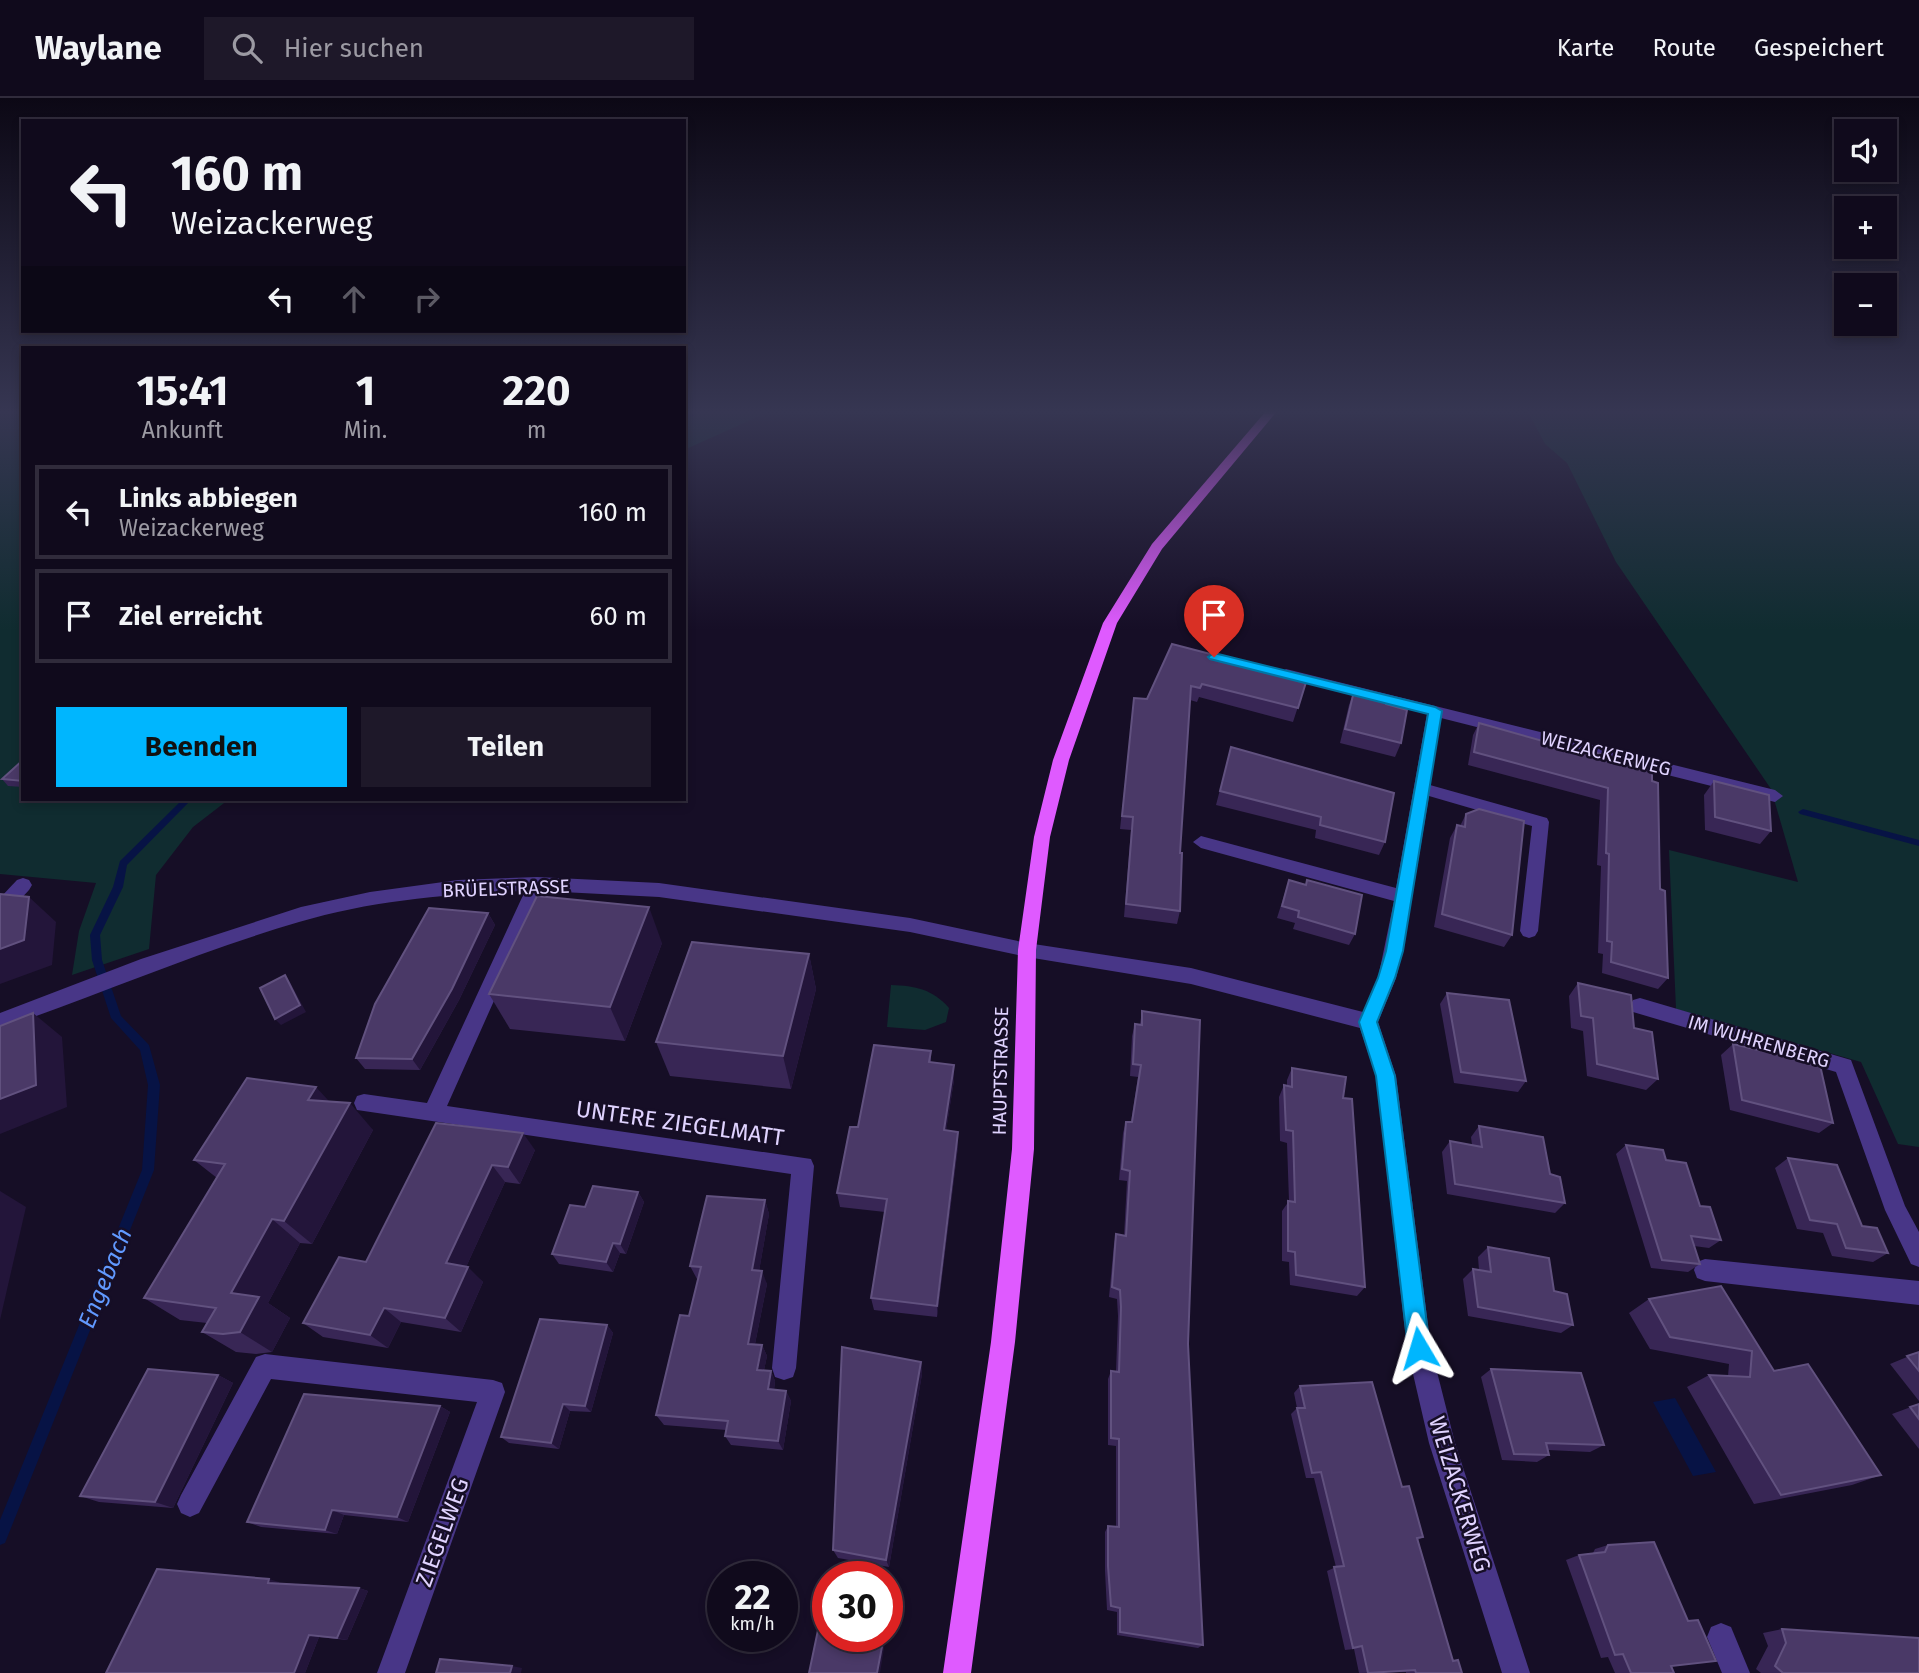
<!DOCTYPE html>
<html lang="de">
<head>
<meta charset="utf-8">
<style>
	body { margin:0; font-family:"Fira Sans",sans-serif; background:#1e1829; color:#f1f3f6; height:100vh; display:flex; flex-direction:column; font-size:26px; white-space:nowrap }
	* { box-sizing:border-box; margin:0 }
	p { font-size:23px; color:#9c9aa3 }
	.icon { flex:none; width:38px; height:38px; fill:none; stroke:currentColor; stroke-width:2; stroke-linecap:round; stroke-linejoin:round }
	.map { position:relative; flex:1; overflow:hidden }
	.side { position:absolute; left:21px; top:248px; width:665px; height:455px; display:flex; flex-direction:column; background:#100a1c; border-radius:0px; box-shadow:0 4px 10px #0003,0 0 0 2px #302b3b }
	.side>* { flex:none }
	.hud { position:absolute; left:21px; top:21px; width:665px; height:214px; border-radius:0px; box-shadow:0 4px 10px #0003,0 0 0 2px #302b3b; background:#100a1c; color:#f1f3f6; overflow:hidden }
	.fabs { position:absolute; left:1834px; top:21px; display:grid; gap:14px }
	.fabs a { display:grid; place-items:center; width:63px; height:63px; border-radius:0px; background:#100a1c; box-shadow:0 4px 10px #0003,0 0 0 2px #302b3b; font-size:35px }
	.speed { position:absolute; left:707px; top:1463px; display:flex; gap:14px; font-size:35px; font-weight:700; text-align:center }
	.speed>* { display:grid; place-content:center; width:91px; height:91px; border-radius:50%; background:#100a1c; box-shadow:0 4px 10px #0003,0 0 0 2px #302b3b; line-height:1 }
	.speed small { font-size:18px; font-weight:400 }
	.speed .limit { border:10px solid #d22; background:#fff; color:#111 }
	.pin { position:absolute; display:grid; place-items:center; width:60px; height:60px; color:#fff; margin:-72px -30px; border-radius:50% 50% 50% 0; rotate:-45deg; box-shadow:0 0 7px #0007 }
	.pin .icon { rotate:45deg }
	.me { position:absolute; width:77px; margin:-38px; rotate:353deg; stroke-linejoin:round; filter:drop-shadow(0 0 5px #0008) }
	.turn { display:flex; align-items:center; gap:24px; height:147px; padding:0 35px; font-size:32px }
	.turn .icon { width:91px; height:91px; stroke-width:2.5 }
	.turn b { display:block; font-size:49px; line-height:60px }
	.lanes { display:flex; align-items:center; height:66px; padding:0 35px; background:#0003; justify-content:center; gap:35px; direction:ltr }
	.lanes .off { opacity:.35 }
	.eta { display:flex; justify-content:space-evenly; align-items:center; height:119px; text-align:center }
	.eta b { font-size:42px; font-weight:700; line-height:49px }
	.action { display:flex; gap:14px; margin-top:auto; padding:14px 35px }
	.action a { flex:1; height:80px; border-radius:0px; background:#00b6fe; color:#111; font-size:28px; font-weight:700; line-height:80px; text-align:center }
	.action a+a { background:#1e1829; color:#f1f3f6 }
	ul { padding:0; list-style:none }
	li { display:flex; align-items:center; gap:21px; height:94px; margin:0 14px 10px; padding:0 21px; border:4px solid #302b3b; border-radius:0px }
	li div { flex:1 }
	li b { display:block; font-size:26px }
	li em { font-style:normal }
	header { display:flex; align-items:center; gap:42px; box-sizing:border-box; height:98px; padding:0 35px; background:#100a1c; border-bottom:2px solid #302b3b }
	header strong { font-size:33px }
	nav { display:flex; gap:38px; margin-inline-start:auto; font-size:24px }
	.search { width:490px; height:63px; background:#1e1829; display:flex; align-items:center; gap:18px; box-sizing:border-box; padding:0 24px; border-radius:0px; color:#9c9aa3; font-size:26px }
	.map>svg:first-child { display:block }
	.green { fill:#102c30 }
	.water { fill:#071345 }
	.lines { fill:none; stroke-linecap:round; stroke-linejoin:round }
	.stream { fill:#071345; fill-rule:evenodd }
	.minor { fill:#483687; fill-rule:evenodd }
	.major { fill:#df5aff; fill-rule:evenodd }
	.wall { fill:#382655 }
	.shaded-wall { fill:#23153a }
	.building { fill:#4a3967; stroke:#61517f; stroke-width:2 }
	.route { fill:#00b6fe; stroke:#0076a5; stroke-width:2 }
	.labels { text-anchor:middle; stroke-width:5; stroke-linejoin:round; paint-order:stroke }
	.street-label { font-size:19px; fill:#e0d3ff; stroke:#160e26 }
	.near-street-label { font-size:23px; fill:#e0d3ff; stroke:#160e26 }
	.near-water-label { font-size:24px; font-style:italic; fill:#6199ff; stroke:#160e26 }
</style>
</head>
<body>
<header>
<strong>Waylane</strong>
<div class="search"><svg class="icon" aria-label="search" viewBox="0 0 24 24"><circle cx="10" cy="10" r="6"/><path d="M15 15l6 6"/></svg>Hier suchen</div>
<nav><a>Karte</a><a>Route</a><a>Gespeichert</a></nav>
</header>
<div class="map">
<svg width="1919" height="1575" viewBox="0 0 1919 1575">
	<rect width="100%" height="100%" fill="#160e26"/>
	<g class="green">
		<path d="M0 312H23V702H228L193 729 156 777 149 851 72 877 79 833 96 785 0 776Z"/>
		<path d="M684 312H773L684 352Z"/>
		<path d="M1527 312H1919V1049L1898 1046 1861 964 1676 911 1669 752 1798 784 1771 691 1616 464 1567 365 1545 346Z"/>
		<path d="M891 887C916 888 932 891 949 910L946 924 925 932 887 929Z"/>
	</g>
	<path class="water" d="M1675 1300 1716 1374 1693 1378 1653 1304Z"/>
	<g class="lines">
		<g class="stream">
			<path d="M697 312H705L684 322V318Z"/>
			<path d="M182 702H191L127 767 123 789 100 837 102 862 121 918 149 947 160 987 154 1072 7 1440 5 1445 0 1447V1422L142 1072 148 987 140 952 111 920 92 862 90 837 113 789 120 763Z"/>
			<path d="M1803 711 1919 742V748L1800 716 1798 714Z"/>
		</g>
		<g class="minor">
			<path d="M1286 571 1775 692 1783 698 1775 704 1441 620 1430 687 1547 720 1549 724 1538 833 1535 838 1529 840 1523 838 1520 833 1532 728 1429 698 1403 853 1396 880 1378 924 1396 978 1431 1250 1455 1345 1530 1575H1502L1429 1345 1407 1250 1376 978 1360 930 1191 886 1027 859 910 834 659 799 543 793 447 1008 811 1061 814 1068 796 1270 793 1279 784 1282 775 1279 772 1270 791 1076 357 1012 354 1005 357 998 364 996 427 1005 525 793C450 796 372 802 299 824 197 854 100 896 0 931V915L141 861 301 809 370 794 458 782 537 779 659 785 910 820 1027 845 1191 870 1363 914 1378 880 1394 803 1201 750 1193 744 1201 738 1396 790 1427 616 1281 579 1279 576Z"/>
			<path d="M23 780 29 782 32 787 29 792 6 817 0 819V800L17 782Z"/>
			<path d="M1640 900 1851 962 1905 1108 1919 1134V1169L1911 1166 1885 1112 1836 974 1633 914 1630 908 1633 902Z"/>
			<path d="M1705 1161 1919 1183V1207L1705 1183 1697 1180 1694 1172 1697 1164Z"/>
			<path d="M265 1256 493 1282 502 1285 505 1294 405 1575H377L477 1304 271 1281 199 1415 190 1419 181 1415 177 1406 181 1397 256 1259Z"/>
			<path d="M1721 1525 1731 1529 1750 1575H1722L1707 1539 1711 1529Z"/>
		</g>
		<path class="major" d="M1267 312H1278L1162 451 1117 525 1069 662 1050 739 1036 852 1034 1051 1015 1244 971 1575H943L991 1244 1012 1051 1018 852 1034 739 1053 662 1103 525 1152 446Z"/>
	</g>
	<g class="wall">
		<path d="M1172 546 1307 581 1293 624 1199 599 1197 604 1190 602 1180 755V813L1177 826 1124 819 1131 732 1120 731 1134 600 1147 601Z"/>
		<path d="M1354 593 1401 645 1395 659 1340 645 1349 607Z"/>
		<path d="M1479 625 1583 655 1585 652 1652 683 1668 880 1658 891 1602 875 1603 856 1598 855 1601 768 1597 767 1600 702 1468 667 1473 637Z"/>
		<path d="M1231 649 1385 744 1379 757 1315 740 1316 732 1216 707Z"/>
		<path d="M23 662V689L8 688 2 681Z"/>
		<path d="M1714 683 1771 733 1760 746 1705 732 1704 697Z"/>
		<path d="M1466 716 1512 837 1504 849 1434 829 1450 740 1457 727 1460 728Z"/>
		<path d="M1289 782 1355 836 1349 847 1293 831 1295 825 1277 820Z"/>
		<path d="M488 815 495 827 459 902 420 972 365 971 356 960Z"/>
		<path d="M662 845 625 943 510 931 489 896Z"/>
		<path d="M809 856 816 891 791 991 670 978 656 944Z"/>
		<path d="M1578 885 1634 930 1658 981 1646 992 1587 978 1583 933 1571 930 1569 898Z"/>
		<path d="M1447 895 1526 983 1518 994 1454 985 1440 906Z"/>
		<path d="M1142 913 1188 1246 1203 1547 1198 1550 1117 1537V1514L1107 1512 1105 1473V1434L1108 1428H1116V1348L1108 1347V1281L1111 1273 1116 1274 1118 1218 1117 1201 1109 1199 1114 1146 1116 1136 1124 1138 1127 1083 1119 1082 1123 1035 1126 1024H1131L1138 979 1130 978 1132 938 1135 926H1140Z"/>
		<path d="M1733 946 1833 1025 1819 1035 1730 1012 1721 957Z"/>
		<path d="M931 953V964L954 967V982L946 1032 958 1034V1048L937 1219 874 1212 871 1200 885 1114 840 1109 837 1095Z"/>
		<path d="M1292 970 1343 1000 1365 1189 1357 1198 1290 1187 1289 1164 1282 1163V1113L1289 1103 1287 1045 1280 1043 1279 999 1284 987 1287 988V982Z"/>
		<path d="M329 1004 373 1032 312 1146 300 1145 268 1205 290 1220 272 1254 256 1256 236 1254 202 1234 207 1225 180 1222 144 1200 217 1080 194 1062Z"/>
		<path d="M436 1025 535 1052 520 1086 505 1084 466 1169 483 1184 461 1234 401 1224 388 1250 323 1239 303 1225 366 1164Z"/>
		<path d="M1479 1028 1550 1076 1565 1105 1555 1115 1447 1096 1442 1054 1450 1043 1472 1047 1471 1039Z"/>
		<path d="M1626 1047 1666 1062 1700 1108 1721 1142 1709 1150 1694 1148 1700 1166 1688 1174 1651 1170 1616 1056Z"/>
		<path d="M1788 1060 1862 1128 1888 1155 1873 1164 1832 1158 1823 1135 1797 1131 1775 1070Z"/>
		<path d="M638 1094 644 1104 626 1156 620 1155 613 1174 559 1166 552 1156 585 1109Z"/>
		<path d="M765 1102 769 1116 759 1173 767 1186 755 1246 762 1247 767 1258 764 1272 771 1273 775 1283 774 1292 786 1293 791 1303 783 1352 731 1347 725 1338 726 1332 664 1327 656 1317 689 1218 698 1181H697L690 1168Z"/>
		<path d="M1488 1149 1554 1193 1573 1227 1561 1235 1468 1218 1463 1181 1473 1171 1479 1172 1478 1159Z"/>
		<path d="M1721 1188 1774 1273 1881 1377 1852 1387 1754 1406 1687 1289 1709 1277 1728 1278 1729 1266 1650 1251 1629 1215 1649 1201Z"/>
		<path d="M607 1227 613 1235 591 1314 570 1313 559 1351 509 1345 501 1339Z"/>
		<path d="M1919 1254V1303L1890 1266Z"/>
		<path d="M921 1264 922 1276 889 1469 838 1460 833 1452Z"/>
		<path d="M1491 1271 1604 1347 1590 1354 1548 1352 1549 1357 1537 1364 1502 1362 1481 1279Z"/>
		<path d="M218 1277 233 1285 173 1410 99 1404 80 1398Z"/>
		<path d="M1300 1288 1402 1389 1423 1439 1418 1442 1453 1563 1462 1575H1406V1574L1359 1575 1354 1551 1345 1552 1327 1473 1336 1469 1314 1380H1306L1291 1316 1297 1310 1294 1295Z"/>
		<path d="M1919 1306V1351L1892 1316Z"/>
		<path d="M440 1308 450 1314 408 1424 344 1417 337 1436 261 1429 247 1424Z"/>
		<path d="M1608 1447 1688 1523 1716 1563 1672 1568 1674 1575H1615L1608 1559 1601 1560 1566 1462 1579 1457 1593 1455 1595 1451Z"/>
		<path d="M279 1484V1485L359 1490 368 1493 347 1542 319 1539 305 1575H106Z"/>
		<path d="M1782 1531 1919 1575H1761L1756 1571 1768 1548 1763 1535Z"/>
	</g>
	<g class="shaded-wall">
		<path d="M29 799 56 824 52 867 0 886V851Z"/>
		<path d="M649 809 662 845 625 943 610 909Z"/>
		<path d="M488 815 495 827 459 902 420 972 412 961Z"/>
		<path d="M809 856 816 891 791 991 783 958Z"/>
		<path d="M285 877 290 884 306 914 281 927 275 921Z"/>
		<path d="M33 915 62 939 67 1009 0 1036V1001Z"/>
		<path d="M954 967V982L944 1047V1032Z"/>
		<path d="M316 989 340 1015 308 1002Z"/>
		<path d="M350 1005 373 1032 312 1146 284 1123Z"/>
		<path d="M958 1034V1048L937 1219V1208Z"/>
		<path d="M523 1035 535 1052 520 1086 508 1069Z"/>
		<path d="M492 1067 505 1084 461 1180 446 1165Z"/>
		<path d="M0 1093 26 1109 0 1222Z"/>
		<path d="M638 1094 644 1104 626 1156 620 1146Z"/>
		<path d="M765 1102 769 1116 757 1185 752 1172Z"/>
		<path d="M272 1121 300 1145 268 1205 290 1220 272 1254 240 1234 231 1195Z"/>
		<path d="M613 1145 620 1155 613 1174 606 1164Z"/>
		<path d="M468 1169 483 1184 461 1234 445 1220Z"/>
		<path d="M762 1173 767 1186 753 1256 748 1246Z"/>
		<path d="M384 1210 401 1224 388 1250 370 1237Z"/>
		<path d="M607 1227 613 1235 591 1314 585 1308Z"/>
		<path d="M762 1247 767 1258 762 1282 757 1272Z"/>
		<path d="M921 1264 922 1276 889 1469 886 1462Z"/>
		<path d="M771 1273 775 1283 773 1301 768 1291Z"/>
		<path d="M218 1277 233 1285 173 1410 155 1404Z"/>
		<path d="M786 1293 791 1303 783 1352 778 1343Z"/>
		<path d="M563 1306 570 1313 559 1351 551 1345Z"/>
		<path d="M440 1308 450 1314 408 1424 397 1419Z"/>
		<path d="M332 1412 344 1417 337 1436 325 1432Z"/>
		<path d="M269 1481 279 1484 278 1488 268 1485Z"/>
		<path d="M359 1490 368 1493 347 1542 337 1540Z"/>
		<path d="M309 1537 319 1539 305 1575H294Z"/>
		<path d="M884 1538H886L880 1575H877Z"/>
		<path d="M512 1568 522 1570 521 1575H510Z"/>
	</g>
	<g class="building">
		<path d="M1172 546 1307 581 1298 610 1202 586 1200 590 1191 588 1180 755H1182L1180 813 1126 806 1133 719 1122 718 1134 600 1147 601Z"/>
		<path d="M1354 593 1387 601 1386 606 1407 612 1401 645 1345 631Z"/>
		<path d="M1479 625 1585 655V652L1652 669V683L1658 685 1660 791 1665 793 1668 880 1611 864 1612 844 1607 843 1609 756 1606 755 1608 690 1474 654Z"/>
		<path d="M1231 649 1394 695 1385 744 1320 727 1321 719 1220 693Z"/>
		<path d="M23 662V683L2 681Z"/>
		<path d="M1714 683 1769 697 1771 733 1715 719Z"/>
		<path d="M1479 711 1524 723 1512 837 1442 816 1457 727 1465 729 1466 716Z"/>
		<path d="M1289 782 1306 787 1307 782 1362 797 1355 836 1298 819 1299 813 1282 808Z"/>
		<path d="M0 796 29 799 24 842 0 851Z"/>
		<path d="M537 798 649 809 610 909 489 896Z"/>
		<path d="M429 810 488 815 452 891 412 961 356 960 375 906Z"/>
		<path d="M692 844 809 856 783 958 656 944Z"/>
		<path d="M285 877 300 907 275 921 260 890Z"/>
		<path d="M1578 885 1631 897 1634 930 1652 934 1658 981 1597 966 1593 920 1581 918Z"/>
		<path d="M1447 895 1509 902 1526 983 1461 974Z"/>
		<path d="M1142 913 1200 922 1188 1246 1203 1547 1120 1534V1510L1111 1508 1108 1468V1428L1119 1429V1341L1111 1340V1273L1119 1274 1121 1209 1120 1192 1112 1189 1116 1136 1126 1138 1130 1073 1122 1071 1126 1024H1132L1141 967 1133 966 1135 926 1142 927Z"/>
		<path d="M33 915 36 987 0 1001V928Z"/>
		<path d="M1733 946 1820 967 1833 1025 1742 1002Z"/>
		<path d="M874 947 931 953 929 964 954 967 944 1032 958 1034 937 1208 871 1200 887 1101 837 1095 850 1029H858Z"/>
		<path d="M1292 970 1346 979 1343 1000 1352 1001 1365 1189 1296 1177 1295 1154 1288 1153V1103L1295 1104 1293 1033 1286 1032 1284 987 1292 989Z"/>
		<path d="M247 980 316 989 308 1002 350 1005 284 1123 272 1121 231 1195 259 1199 240 1234 223 1236 202 1234 216 1210 144 1200 225 1066 194 1062Z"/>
		<path d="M436 1025 523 1035 508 1069 492 1067 446 1165 468 1169 445 1220 384 1210 370 1237 303 1225 339 1159 366 1164Z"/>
		<path d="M1479 1028 1543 1039 1550 1076 1560 1079 1565 1105 1455 1086 1450 1043 1482 1049Z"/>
		<path d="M1626 1047 1663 1052 1666 1062 1686 1065 1700 1108 1710 1109 1721 1142 1691 1138 1700 1166 1662 1162Z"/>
		<path d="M1788 1060 1837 1067 1862 1128 1877 1130 1888 1155 1846 1150 1837 1126 1810 1122Z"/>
		<path d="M593 1088 638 1094 620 1146 613 1145 606 1164 552 1156 570 1107 585 1109Z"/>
		<path d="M707 1098 765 1102 752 1172 762 1173 748 1246 762 1247 757 1272 771 1273 768 1291 786 1293 778 1343 725 1338 728 1323 656 1317 680 1217 689 1218 701 1169 690 1168Z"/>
		<path d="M1488 1149 1549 1160 1554 1193 1567 1196 1573 1227 1478 1209 1473 1171 1491 1174Z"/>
		<path d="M1721 1188 1774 1273 1808 1266 1881 1377 1781 1397 1709 1277 1750 1279 1752 1253 1670 1239 1649 1201Z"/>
		<path d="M540 1221 607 1227 585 1308 563 1306 551 1345 501 1339Z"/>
		<path d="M842 1249 921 1264 886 1462 833 1452Z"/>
		<path d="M1919 1254V1273L1907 1258Z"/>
		<path d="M148 1271 218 1277 155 1404 80 1398Z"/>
		<path d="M1491 1271 1581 1275 1604 1347 1546 1345 1549 1357 1514 1356Z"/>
		<path d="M1372 1284 1402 1389 1409 1388 1423 1439 1417 1440 1453 1563 1458 1562 1462 1575H1416L1415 1572 1368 1575 1362 1548 1353 1550 1334 1469 1344 1468 1321 1374 1312 1375 1297 1310H1305L1300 1288Z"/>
		<path d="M304 1296 440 1308 397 1419 332 1412 325 1432 247 1424Z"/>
		<path d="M1919 1306V1321L1910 1309Z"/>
		<path d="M1654 1444 1688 1523 1698 1522 1716 1563 1671 1568 1674 1575H1631L1623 1556 1615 1557 1579 1457 1605 1454 1608 1447Z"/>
		<path d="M157 1471 269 1481 268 1485 359 1490 337 1540 309 1537 294 1575H106Z"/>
		<path d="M822 1513 828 1515V1538H884L877 1575H809Z"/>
		<path d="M1782 1531 1919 1540V1575H1783L1775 1568 1786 1545Z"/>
		<path d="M440 1561 512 1568 510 1575H436Z"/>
	</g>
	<linearGradient id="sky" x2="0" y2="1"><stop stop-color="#0c0815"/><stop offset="0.59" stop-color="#363652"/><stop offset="1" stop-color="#363652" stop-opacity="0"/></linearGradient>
	<rect width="1919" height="532" fill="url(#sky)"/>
	<path class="route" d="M1214 555 1435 609 1442 613 1403 853 1395 880 1377 924 1395 978 1430 1250 1427 1257 1419 1261 1411 1257 1408 1250 1376 978 1359 924 1378 880 1386 853 1428 616 1210 561 1208 559Z"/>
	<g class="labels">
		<g class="street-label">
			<text transform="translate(1606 655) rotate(14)" y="7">WEIZACKERWEG</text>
			<text transform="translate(506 790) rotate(-2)" y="7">BRÜELSTRASSE</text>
			<text transform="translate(1759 943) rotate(16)" y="7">IM WUHRENBERG</text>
			<text transform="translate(1000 973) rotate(-89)" y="7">HAUPTSTRASSE</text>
		</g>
		<g class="near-street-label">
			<text transform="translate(680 1025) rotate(8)" y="8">UNTERE ZIEGELMATT</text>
			<text transform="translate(1460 1396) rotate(73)" y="8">WEIZACKERWEG</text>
			<text transform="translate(442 1434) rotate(-70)" y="8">ZIEGELWEG</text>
		</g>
		<g class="near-water-label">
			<text transform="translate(105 1180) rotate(-68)" y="8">Engebach</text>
		</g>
	</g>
</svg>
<div class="fabs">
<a><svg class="icon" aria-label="sound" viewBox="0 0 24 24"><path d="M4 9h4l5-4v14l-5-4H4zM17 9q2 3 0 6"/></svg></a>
<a>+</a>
<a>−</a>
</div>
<div class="speed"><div>22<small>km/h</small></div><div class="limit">30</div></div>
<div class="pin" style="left:1214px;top:559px;background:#d93025"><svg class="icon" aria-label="arrive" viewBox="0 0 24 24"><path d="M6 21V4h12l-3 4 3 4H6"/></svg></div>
<svg class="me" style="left:1419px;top:1250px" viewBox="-20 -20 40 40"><path d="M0-17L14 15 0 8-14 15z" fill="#00b6fe" stroke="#fff" stroke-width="4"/></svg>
<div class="hud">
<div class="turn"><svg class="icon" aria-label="left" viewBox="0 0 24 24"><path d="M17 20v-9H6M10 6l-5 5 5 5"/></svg><div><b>160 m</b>Weizackerweg</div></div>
<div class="lanes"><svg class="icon" aria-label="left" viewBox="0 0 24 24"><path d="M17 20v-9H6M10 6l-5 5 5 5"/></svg><svg class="icon off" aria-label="ahead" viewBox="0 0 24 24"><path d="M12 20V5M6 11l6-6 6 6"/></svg><svg class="icon off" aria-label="right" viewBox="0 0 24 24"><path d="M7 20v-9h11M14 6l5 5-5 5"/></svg></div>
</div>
<section class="side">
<div class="eta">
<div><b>15:41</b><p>Ankunft</p></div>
<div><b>1</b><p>Min.</p></div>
<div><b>220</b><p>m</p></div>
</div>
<ul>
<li><svg class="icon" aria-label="left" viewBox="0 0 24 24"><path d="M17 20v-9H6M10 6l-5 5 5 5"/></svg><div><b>Links abbiegen</b><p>Weizackerweg</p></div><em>160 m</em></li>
<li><svg class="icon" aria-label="arrive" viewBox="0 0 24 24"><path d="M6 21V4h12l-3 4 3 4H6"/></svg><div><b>Ziel erreicht</b></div><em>60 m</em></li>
</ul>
<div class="action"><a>Beenden</a><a>Teilen</a></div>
</section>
</div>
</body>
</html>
